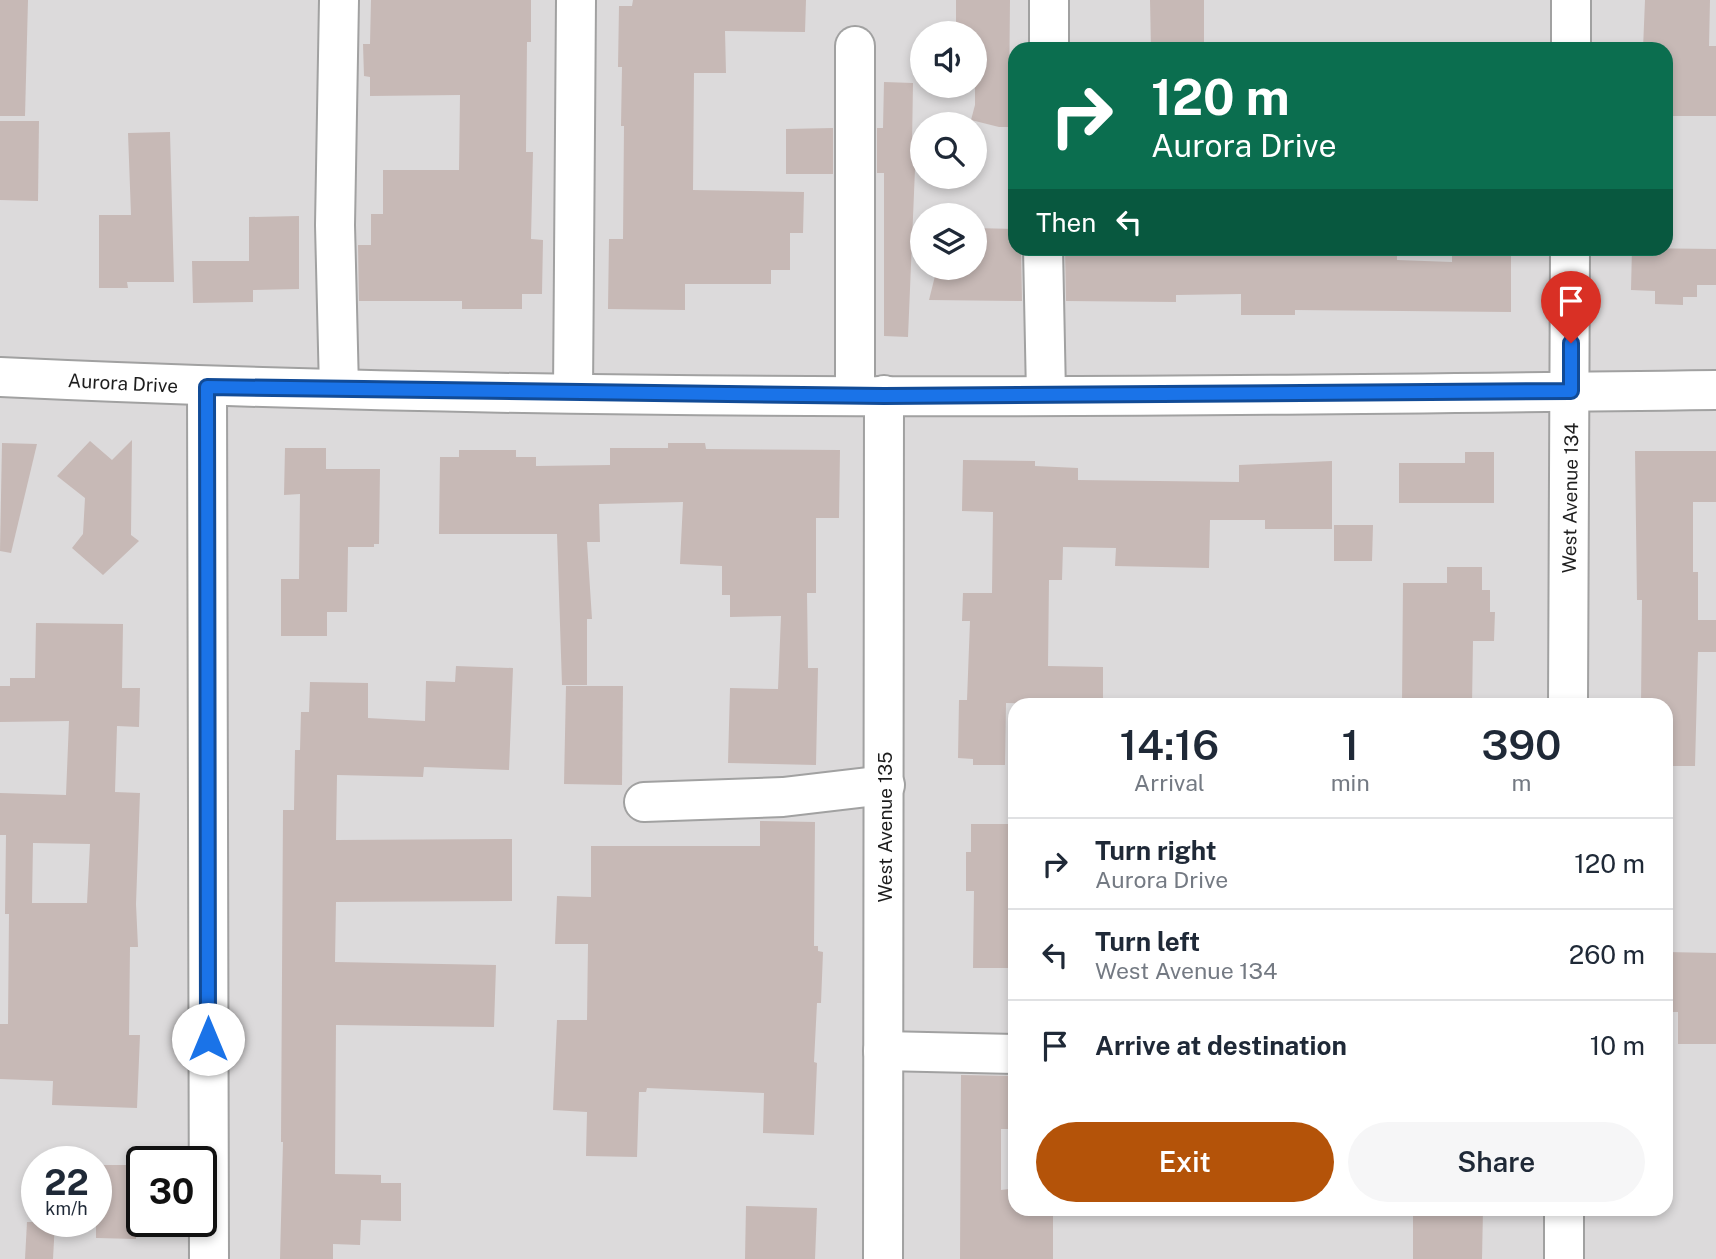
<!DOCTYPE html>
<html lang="en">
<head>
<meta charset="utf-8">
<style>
	body { margin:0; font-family:"Public Sans",sans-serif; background:#f6f6f7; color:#1f2937; height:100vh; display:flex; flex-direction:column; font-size:26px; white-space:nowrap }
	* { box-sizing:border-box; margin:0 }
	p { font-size:23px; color:#747a83 }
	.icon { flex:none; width:38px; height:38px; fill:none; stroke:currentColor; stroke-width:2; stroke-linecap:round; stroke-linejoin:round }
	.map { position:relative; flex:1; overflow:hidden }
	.details { position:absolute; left:1008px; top:698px; width:665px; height:518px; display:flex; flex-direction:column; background:#fff; border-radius:21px; box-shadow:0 4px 10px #0003 }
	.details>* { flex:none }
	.top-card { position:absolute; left:1008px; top:42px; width:665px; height:214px; border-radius:21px; box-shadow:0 4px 10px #0003; background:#0b6e4f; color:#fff; overflow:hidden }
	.controls { position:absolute; left:910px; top:21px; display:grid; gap:14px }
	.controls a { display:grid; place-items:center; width:77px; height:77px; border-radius:50%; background:#fff; box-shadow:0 4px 10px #0003; font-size:35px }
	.speed { position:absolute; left:21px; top:1146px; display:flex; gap:14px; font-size:35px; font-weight:700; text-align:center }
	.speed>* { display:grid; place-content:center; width:91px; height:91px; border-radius:50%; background:#fff; box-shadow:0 4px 10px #0003; line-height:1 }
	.speed small { font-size:18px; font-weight:400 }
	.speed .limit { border:4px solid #111; border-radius:10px; background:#fff; color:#111 }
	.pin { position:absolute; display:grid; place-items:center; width:60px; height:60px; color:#fff; margin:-72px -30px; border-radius:50% 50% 50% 0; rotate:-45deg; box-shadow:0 0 7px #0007 }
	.pin .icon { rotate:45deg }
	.me { position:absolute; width:77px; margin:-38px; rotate:0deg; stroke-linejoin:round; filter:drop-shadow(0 0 5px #0008) }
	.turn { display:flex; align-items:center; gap:24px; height:147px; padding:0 28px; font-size:32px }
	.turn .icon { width:91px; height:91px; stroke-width:2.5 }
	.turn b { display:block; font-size:49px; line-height:60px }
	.then { display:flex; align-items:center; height:66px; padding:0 28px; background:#0003; gap:14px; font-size:26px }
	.eta { display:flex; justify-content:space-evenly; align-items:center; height:119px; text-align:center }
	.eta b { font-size:42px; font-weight:600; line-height:49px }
	.cta { display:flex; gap:14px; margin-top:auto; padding:14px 28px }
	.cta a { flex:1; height:80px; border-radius:42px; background:#b45309; color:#fff; font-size:28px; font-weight:600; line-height:80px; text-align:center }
	.cta a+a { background:#f6f6f7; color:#1f2937 }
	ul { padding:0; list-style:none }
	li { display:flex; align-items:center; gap:21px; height:91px; padding:0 28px; border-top:2px solid #e0e1e3 }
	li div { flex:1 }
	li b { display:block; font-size:26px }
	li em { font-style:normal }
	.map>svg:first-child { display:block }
	.residential { fill:#dcdadb; fill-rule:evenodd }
	.building { fill:#c7b9b6; fill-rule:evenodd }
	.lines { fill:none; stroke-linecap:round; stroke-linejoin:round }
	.minor-casing { stroke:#a1a1a1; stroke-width:42 }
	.minor { stroke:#fff; stroke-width:38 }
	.route-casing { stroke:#114b97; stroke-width:18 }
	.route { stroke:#1a73e8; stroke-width:12 }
	.labels { text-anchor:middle; stroke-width:5; stroke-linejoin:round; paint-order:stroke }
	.street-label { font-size:19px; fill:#1d1d1d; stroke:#fff }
</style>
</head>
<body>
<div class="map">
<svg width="1716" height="1259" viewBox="0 0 1716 1259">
	<rect width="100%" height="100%" fill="#efe8e3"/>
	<path class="residential" d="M0 0H1716V1259H0ZM922 33H975V86H922ZM1015 49H1666V248H1015ZM922 124H975V177H922ZM922 215H975V268H922ZM1015 705H1666V1209H1015ZM37 1162H96V1222H37ZM142 1162H201V1222H142Z"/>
	<g class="building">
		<path d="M0 0H28L25 116H0Z"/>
		<path d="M371 0H531V42H527L526 152H533L531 239 543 240 542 294H522V309H462V301H359L358 245H371V214H383V170H459L460 95 370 96V77L364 76 363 44H370Z"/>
		<path d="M633 0H806L805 32 725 31 726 73H694L693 190 804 192 803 233H790V270H771V284H685V310L608 309 609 239H623L624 126H621L622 67H618L619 6H632Z"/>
		<path d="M956 0H1010L1009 98H1015V127H999L971 120 975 105V33H956Z"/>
		<path d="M1150 0H1204V49H1151Z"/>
		<path d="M1645 0H1710L1709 46H1716V116H1666V49H1643Z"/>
		<path d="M884 82 913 83 912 145H916L908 337 884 336V173H877V128H883Z"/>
		<path d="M0 121H39L38 201 0 200Z"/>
		<path d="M833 128V174H786V129Z"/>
		<path d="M170 132 174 282H127L128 288H99V215H131L128 133Z"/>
		<path d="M299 216V289L253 290V302L193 303 192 261H249V217Z"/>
		<path d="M975 228 1015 229V248H1021L1022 301 929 300 937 268H975Z"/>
		<path d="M1065 248H1092V255L1148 254V248H1318V253L1397 254V260L1452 262V254H1511V312L1295 310V315H1241V294L1176 295V302L1066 301Z"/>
		<path d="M1632 248 1716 249V285H1697V297H1683V305L1655 304V291L1631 290Z"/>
		<path d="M132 440 131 535 139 541 103 575 72 548 83 534 85 498 57 476 90 441 112 460Z"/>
		<path d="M2 443 37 444 11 553 0 551Z"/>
		<path d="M668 443H705L706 449 840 450 839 518H816V593H807L808 668H818L816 765 728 763 730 688 778 689 781 616 730 617V595H722V566L680 564 683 502 599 504 600 542H587L592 619H587V685H562L557 534H439L440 457H459V450H516V457H536V466L610 465V448H668Z"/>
		<path d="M285 448H326V469H380L379 544H374V547H348L347 612H327V636H281V579H299L300 494 284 495Z"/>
		<path d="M1635 451H1716V502H1693V572H1698V620H1716V652H1698L1695 766H1666V705H1641L1642 600H1637Z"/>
		<path d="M1465 452H1494V503H1399V463H1465Z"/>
		<path d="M963 460 1035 461V466L1078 468V480L1239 482V465L1332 461V529H1265V520H1210L1209 568 1115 566 1116 548 1063 547 1062 580H1049L1048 666 1103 667V700L1044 699V704L1006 703 1005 765H973V759L958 758 959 700H967L970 621H962L963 593H992L993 512 962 511Z"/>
		<path d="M1334 525H1373L1372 561H1334Z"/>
		<path d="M1447 567H1482V590H1490V612H1495L1494 641H1473L1472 705H1402L1403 583H1447Z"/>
		<path d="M36 623 123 624 122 688H140L139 727 117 726 115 792 140 793 136 904 138 947H130L129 1035H140L137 1108 52 1105 53 1081 0 1079V1024H8L9 914H5L6 835H0V793L66 795 69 721 0 722V686H10V678H35ZM33 843 90 844 87 903H32Z"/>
		<path d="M456 666 513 668 509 770 424 767 423 777 337 775 336 840 512 839V901L336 902 335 962 496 965 494 1027 336 1025 335 1174 381 1175V1183H401V1221L361 1220 360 1245 333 1244V1259H280L283 1142H281L283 810H294L295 750H300L301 712H309L310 682 368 683V718L425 721 426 681 455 682Z"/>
		<path d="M566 686H623L622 785 564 784Z"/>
		<path d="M760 821 815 822 814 946H818V951L823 952 821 1003H817L814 1062 817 1063 814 1135 763 1133 764 1093 647 1088 646 1092H639L637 1157 586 1156 587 1112 553 1110 557 1020H587L588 944H555L557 896 591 897V846H760Z"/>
		<path d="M971 824H1015V968H973L974 891H966V852H971Z"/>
		<path d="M1666 952 1716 953V1044H1678V1012H1666Z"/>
		<path d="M961 1075 1015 1076V1129H1001V1190L1009 1189 1010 1201H1015V1209H1053V1259H960Z"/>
		<path d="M96 1165H137L136 1239 96 1238Z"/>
		<path d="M746 1206 817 1208 815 1259H745Z"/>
		<path d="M1413 1209H1483L1482 1259H1413Z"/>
		<path d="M27 1222H55L53 1259H25Z"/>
	</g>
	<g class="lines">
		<defs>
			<g id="minor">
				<path d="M339 0 335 225 339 389"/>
				<path d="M855 46V395"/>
				<path d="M1049 49V0"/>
				<path d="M1571 49V0"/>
				<path d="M1043 248 1046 394"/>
				<path d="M0 377C571 404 1144 397 1716 390"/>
				<path d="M207 387 209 1259"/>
				<path d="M573 392 576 0"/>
				<path d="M1568 705 1570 248"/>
				<path d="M644 802 783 797 885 785"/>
				<path d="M883 1051 1015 1054"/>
				<path d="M883 1259 884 395"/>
				<path d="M1564 1259V1209"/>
			</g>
		</defs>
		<use href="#minor" class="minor-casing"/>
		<use href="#minor" class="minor"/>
	</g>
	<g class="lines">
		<defs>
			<path id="route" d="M208 1039 207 387 884 396 1571 391V343"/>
		</defs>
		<use href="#route" class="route-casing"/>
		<use href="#route" class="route"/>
	</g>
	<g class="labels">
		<g class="street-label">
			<text transform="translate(123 383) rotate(3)" y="7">Aurora Drive</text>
			<text transform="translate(1570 498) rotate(-89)" y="7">West Avenue 134</text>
			<text transform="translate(885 827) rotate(-90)" y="7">West Avenue 135</text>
		</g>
	</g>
</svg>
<div class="controls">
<a><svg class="icon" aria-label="sound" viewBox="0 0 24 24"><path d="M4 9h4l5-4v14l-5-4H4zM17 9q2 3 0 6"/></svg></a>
<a><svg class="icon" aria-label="search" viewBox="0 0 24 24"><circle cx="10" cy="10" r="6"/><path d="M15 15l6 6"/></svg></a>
<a><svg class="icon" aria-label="layers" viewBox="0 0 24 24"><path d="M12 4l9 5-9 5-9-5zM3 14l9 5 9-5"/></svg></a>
</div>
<div class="speed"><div>22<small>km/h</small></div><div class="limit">30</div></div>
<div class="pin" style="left:1571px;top:343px;background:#d93025"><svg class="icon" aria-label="arrive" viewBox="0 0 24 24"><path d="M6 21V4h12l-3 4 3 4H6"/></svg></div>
<svg class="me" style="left:208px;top:1039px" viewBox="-20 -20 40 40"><circle r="19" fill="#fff"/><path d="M0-13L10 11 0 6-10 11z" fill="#1a73e8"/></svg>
<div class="top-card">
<div class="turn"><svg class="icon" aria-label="right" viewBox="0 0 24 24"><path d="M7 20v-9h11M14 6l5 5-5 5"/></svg><div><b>120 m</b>Aurora Drive</div></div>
<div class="then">Then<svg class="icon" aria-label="left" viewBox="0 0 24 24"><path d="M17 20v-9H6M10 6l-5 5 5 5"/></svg></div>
</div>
<section class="details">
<div class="eta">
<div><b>14:16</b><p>Arrival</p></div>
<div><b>1</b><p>min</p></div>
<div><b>390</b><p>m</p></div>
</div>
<ul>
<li><svg class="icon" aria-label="right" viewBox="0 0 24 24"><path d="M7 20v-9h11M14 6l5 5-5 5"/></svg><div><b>Turn right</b><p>Aurora Drive</p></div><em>120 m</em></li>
<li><svg class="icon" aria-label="left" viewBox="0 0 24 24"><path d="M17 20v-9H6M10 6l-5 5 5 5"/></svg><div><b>Turn left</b><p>West Avenue 134</p></div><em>260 m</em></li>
<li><svg class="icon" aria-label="arrive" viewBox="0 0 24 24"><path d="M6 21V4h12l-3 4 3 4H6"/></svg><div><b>Arrive at destination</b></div><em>10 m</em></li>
</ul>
<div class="cta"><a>Exit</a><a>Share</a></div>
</section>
</div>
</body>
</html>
